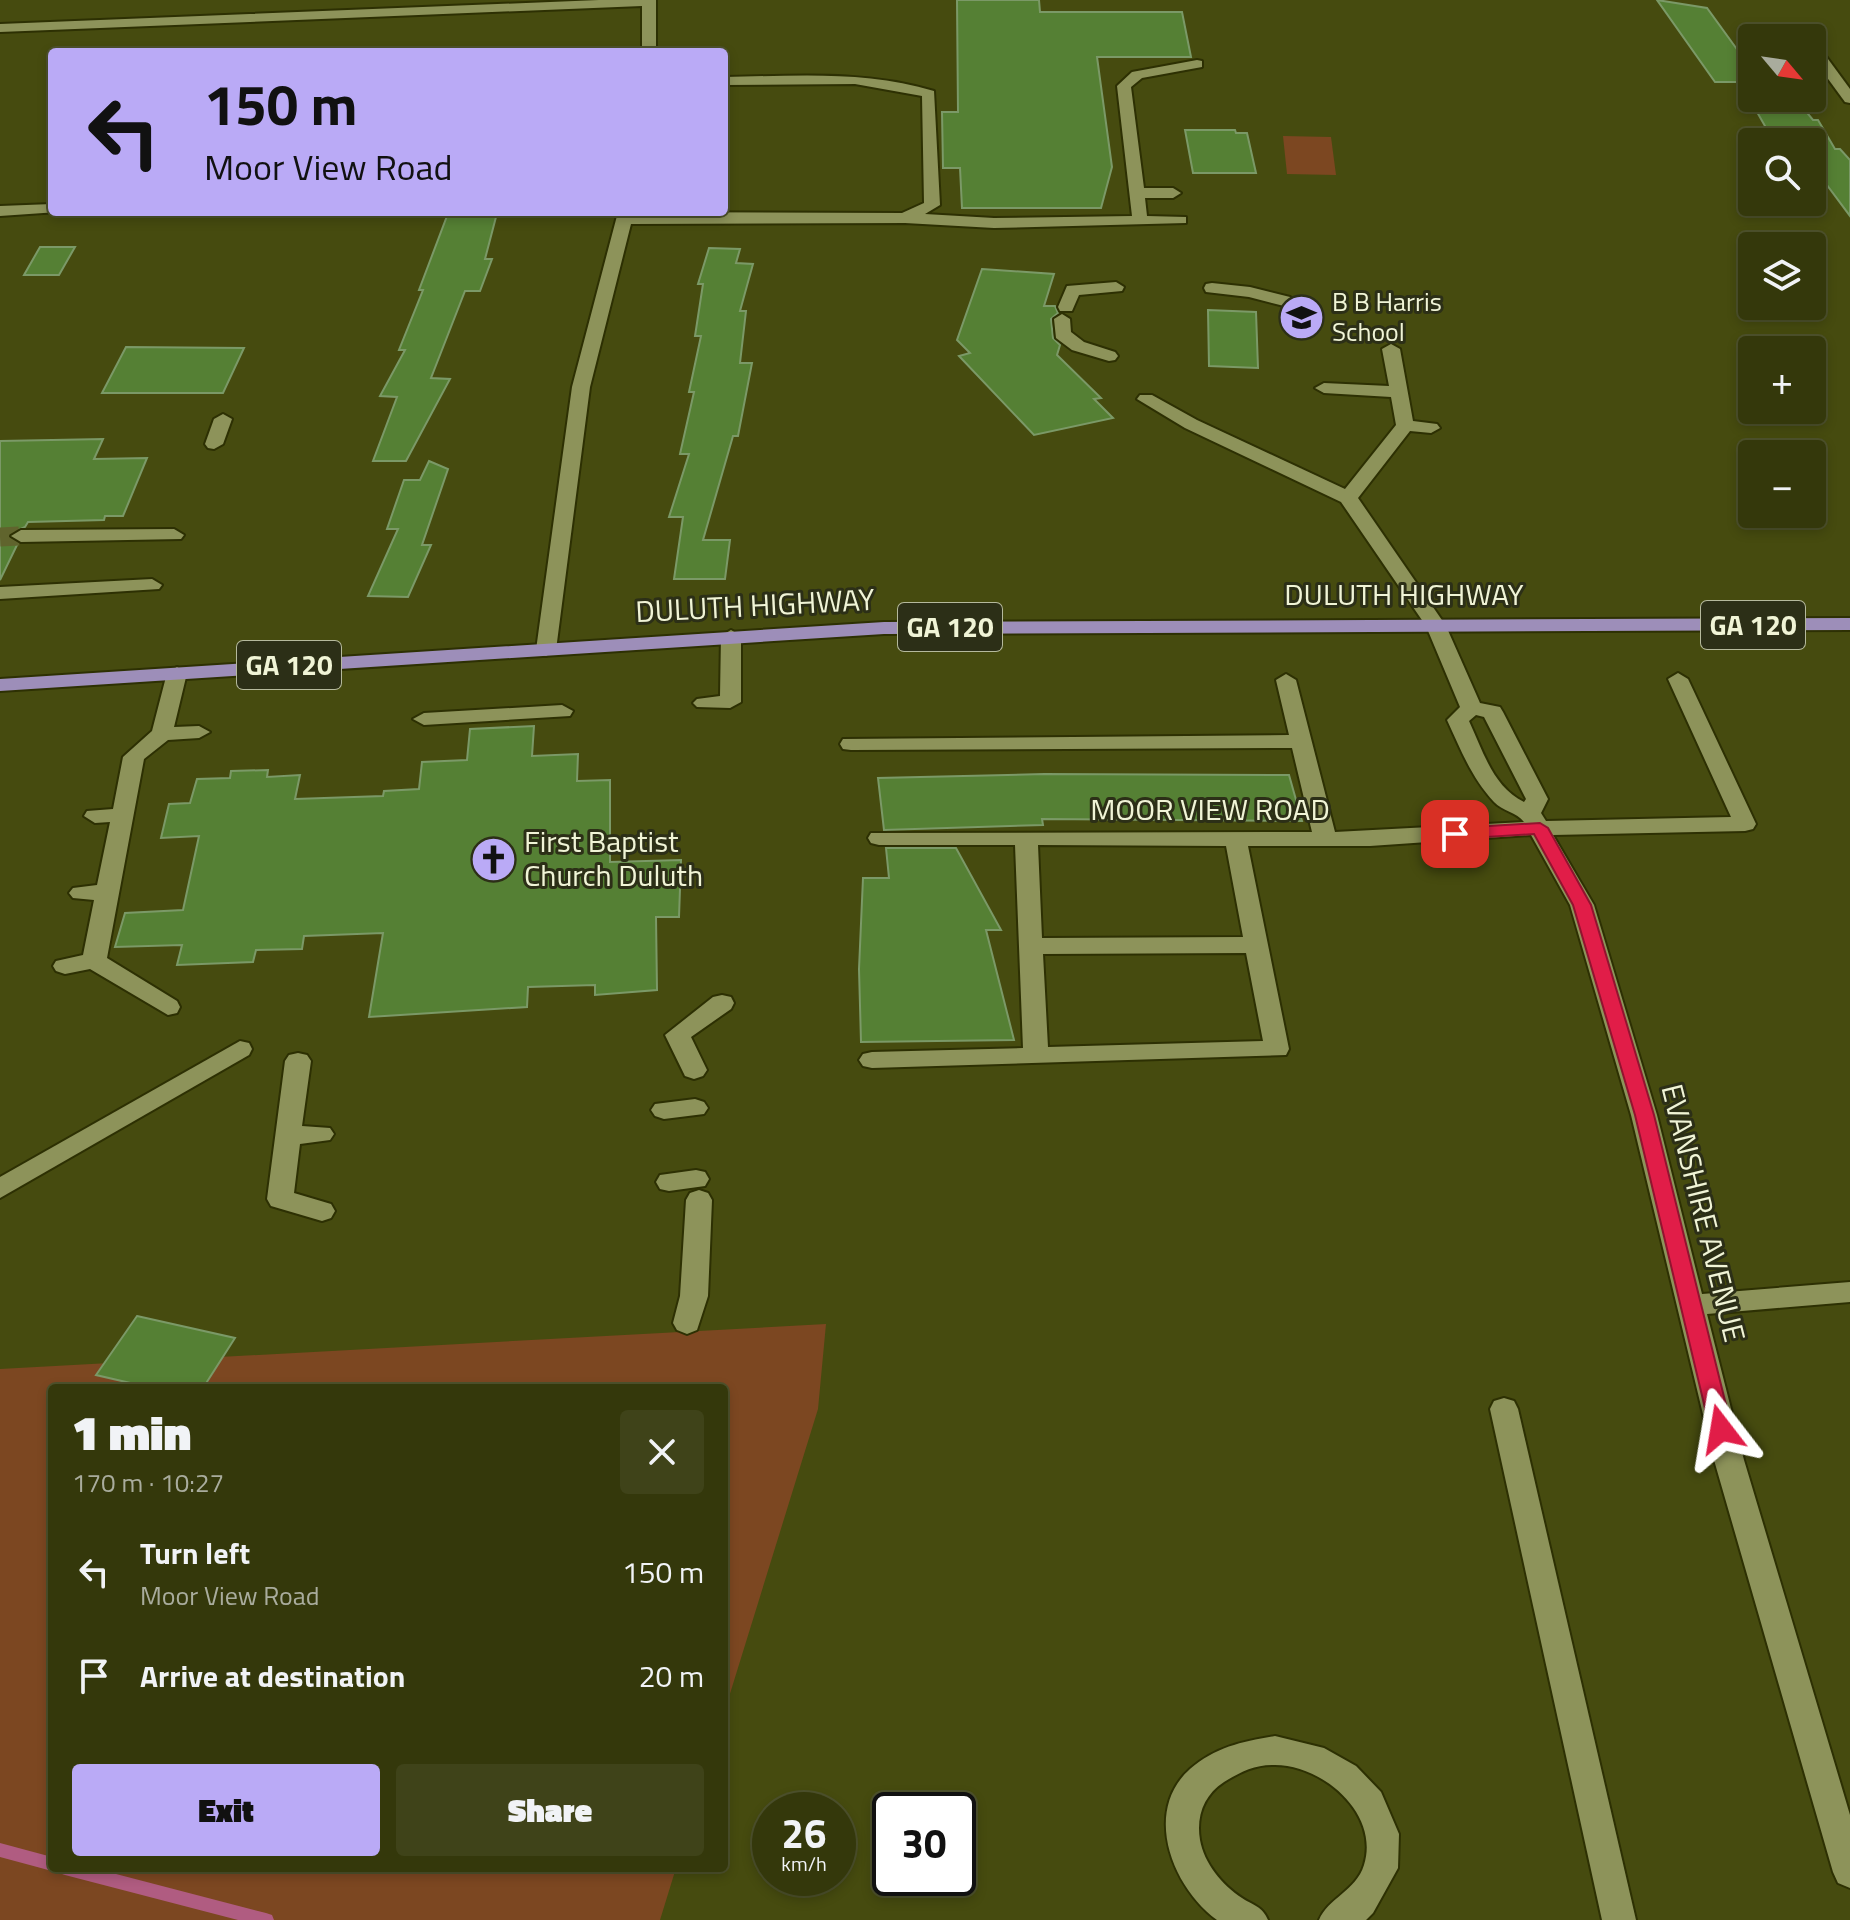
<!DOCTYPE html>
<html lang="en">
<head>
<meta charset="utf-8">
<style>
	body { margin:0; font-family:"Titillium Web",sans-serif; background:#3f4319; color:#f1f3f6; height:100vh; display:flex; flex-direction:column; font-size:30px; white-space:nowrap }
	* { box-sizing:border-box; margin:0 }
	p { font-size:26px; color:#a9ac9d }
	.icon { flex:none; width:44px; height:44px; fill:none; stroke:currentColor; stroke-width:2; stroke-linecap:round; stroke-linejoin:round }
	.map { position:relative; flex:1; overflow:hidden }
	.details { position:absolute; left:48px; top:1384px; width:680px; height:488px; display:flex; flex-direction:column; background:#34380b; border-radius:8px; box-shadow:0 4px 12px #0003,0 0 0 2px #4e522c }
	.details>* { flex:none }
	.top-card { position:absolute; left:48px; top:48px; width:680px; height:168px; border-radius:8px; box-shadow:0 4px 12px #0003,0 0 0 2px #4e522c; background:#baaaf6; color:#111; overflow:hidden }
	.needle { width:52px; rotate:119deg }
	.fabs { position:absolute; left:1738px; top:24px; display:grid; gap:16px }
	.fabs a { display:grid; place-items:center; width:88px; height:88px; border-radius:8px; background:#34380b; box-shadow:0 4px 12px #0003,0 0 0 2px #4e522c; font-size:40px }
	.speed { position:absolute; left:752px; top:1792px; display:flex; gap:16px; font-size:40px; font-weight:700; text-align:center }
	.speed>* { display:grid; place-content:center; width:104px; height:104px; border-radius:50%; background:#34380b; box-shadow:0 4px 12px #0003,0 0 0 2px #4e522c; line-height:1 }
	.speed small { font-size:20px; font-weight:400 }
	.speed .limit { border:4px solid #111; border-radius:12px; background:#fff; color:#111 }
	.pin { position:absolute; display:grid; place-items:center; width:68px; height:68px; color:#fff; margin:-34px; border-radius:16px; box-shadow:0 4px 12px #0006 }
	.me { position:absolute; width:88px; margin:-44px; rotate:346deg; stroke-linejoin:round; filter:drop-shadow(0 0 6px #0008) }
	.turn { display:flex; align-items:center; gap:28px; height:168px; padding:0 24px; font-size:36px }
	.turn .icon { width:104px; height:104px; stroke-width:2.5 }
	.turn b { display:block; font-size:56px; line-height:68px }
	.round { display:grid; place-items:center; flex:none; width:84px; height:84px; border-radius:8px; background:#3f4319 }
	.summary { display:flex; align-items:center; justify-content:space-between; height:136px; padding:0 24px }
	h1 { font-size:48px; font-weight:800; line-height:60px }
	.button { display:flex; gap:16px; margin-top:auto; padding:16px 24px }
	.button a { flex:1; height:92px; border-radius:8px; background:#baaaf6; color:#111; font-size:32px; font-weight:800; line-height:92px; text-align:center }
	.button a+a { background:#3f4319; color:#f1f3f6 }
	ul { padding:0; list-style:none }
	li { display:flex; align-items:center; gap:24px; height:104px; padding:0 24px }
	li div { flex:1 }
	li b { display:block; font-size:30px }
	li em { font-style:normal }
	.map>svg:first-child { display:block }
	.green { fill:#7c4721 }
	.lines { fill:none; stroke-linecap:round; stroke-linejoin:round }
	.stream { fill:#b05c81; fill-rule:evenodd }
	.building { fill:#558034; stroke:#7b9967; stroke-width:2 }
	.minor-tunnel { stroke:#60642d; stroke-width:19; stroke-dasharray:19 10; stroke-linecap:butt }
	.minor-casing { stroke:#2d3003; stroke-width:4 }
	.major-casing { stroke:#2d3003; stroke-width:4 }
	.minor { fill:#8d935a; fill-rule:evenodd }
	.major { fill:#9d8eb9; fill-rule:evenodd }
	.route { fill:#e11d48; stroke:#92132f; stroke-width:2 }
	.labels { text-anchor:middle; stroke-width:6; stroke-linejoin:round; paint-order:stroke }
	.far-poi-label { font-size:26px; fill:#f0f4d6; stroke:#2c2f17; text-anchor:start }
	.shield { fill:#2c2f17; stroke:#b5b99d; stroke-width:2 }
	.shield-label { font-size:28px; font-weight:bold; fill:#f0f4d6 }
	.street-label { font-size:30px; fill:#f0f4d6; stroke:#2c2f17 }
	.poi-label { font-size:30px; fill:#f0f4d6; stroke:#2c2f17; text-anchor:start }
</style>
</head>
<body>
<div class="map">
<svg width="1850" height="1920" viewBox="0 0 1850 1920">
	<rect width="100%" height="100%" fill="#464b0f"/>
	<g class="green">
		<path d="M1283 136 1331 137 1336 175 1287 174Z"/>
		<path d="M826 1324 818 1409 724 1713V1388H52V1868H676L660 1920H0V1369Z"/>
	</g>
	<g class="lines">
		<path class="stream" d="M0 1843 52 1857V1868H93L266 1913 272 1915 274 1920H238L65 1875 59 1873 58 1869 52 1871 0 1857Z"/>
	</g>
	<g class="building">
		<path d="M957 0H1039L1040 12H1182L1191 57H1097L1112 167 1101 208H962L960 168H943L942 112H958Z"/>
		<path d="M1657 0 1707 8 1752 70V82H1715Z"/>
		<path d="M1749 98H1795L1813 120H1818L1835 149H1840L1850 160V216L1812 165V142L1773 140Z"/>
		<path d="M1185 130H1235L1236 133H1247L1256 173H1193Z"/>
		<path d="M447 216 496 217 485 259H492L480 291H465L431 378 450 379 406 461H373L397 397 380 396 405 350H399L423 290H419Z"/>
		<path d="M40 247H75L59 275H24Z"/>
		<path d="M709 248 740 249 736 263 753 264 740 311H746L740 363H752L738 436H733L703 540H730L725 579H674L683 517H669L689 454H680L694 392H689L701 336H695L703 284H698Z"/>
		<path d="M982 269 1054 274 1044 306H1055L1058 313 1051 319 1053 338 1060 345 1057 355 1101 398 1094 399 1113 418 1034 435 959 356 970 353 957 340Z"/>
		<path d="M1208 310 1256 312 1258 368 1209 366Z"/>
		<path d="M126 347 244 348 223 393H102Z"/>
		<path d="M103 439 94 459 147 458 123 516H105L104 520 28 522 25 527 8 535 18 543 0 580V441Z"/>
		<path d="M429 461 448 469 422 545H431L408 597 368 596 398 529H387L404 480H420Z"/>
		<path d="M534 726 532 756 578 754 577 781 610 780V862L681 860 679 917H656L657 990 595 995V985L528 987 527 1007 369 1017 383 933 304 936 302 949 256 950 253 962 177 965 182 945 115 947 125 913 183 910 199 836 161 838 169 804 190 803 197 779 230 778 231 771 268 770 267 777 300 775 295 799 383 796 384 791 419 789 422 762 467 760 470 729Z"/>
		<path d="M1044 774 1289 775 1302 821 1042 819 1043 825 884 830 878 778Z"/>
		<path d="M886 848H956L1001 930H986L1014 1040 861 1042 859 969 863 878H889Z"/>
		<path d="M137 1316 235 1338 203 1388H152L96 1375Z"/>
	</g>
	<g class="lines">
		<path class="minor-tunnel" d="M0 537 21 536"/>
		<defs>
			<g id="minor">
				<path d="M599 0H656V52H642V6L0 32V24Z"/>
				<path d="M1812 43 1817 44 1850 89V103L1845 102 1812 57Z"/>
				<path d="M1197 60 1202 61V67L1142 78 1131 87 1144 188H1173L1181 193 1173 198H1145L1147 216 1186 217V223L994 228 905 223 631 224 590 387 556 650 546 656 539 654 536 650 572 387 618 212 902 213 924 203 922 96 855 84 724 85V77C795 76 865 70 934 91L940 205 925 214 994 218 1132 216 1117 86 1132 72Z"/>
				<path d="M52 204V212H58L0 216V206Z"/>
				<path d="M1116 282 1124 287 1122 291 1079 295 1072 311H1060L1058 307 1067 286Z"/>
				<path d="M1212 283 1250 287 1290 297 1292 301 1284 306 1249 297 1206 292 1204 288 1206 284Z"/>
				<path d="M1062 314 1070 319 1071 332 1084 342 1115 352 1118 356 1115 360 1109 361 1072 350 1056 338 1054 319Z"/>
				<path d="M1391 344 1400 349 1413 421 1437 424 1440 428 1431 433 1410 431 1358 498 1446 626 1480 703 1500 707 1503 712 1548 799 1541 813 1546 821 1731 817 1668 679 1678 673 1688 679 1756 824 1753 829 1745 831 1553 835 1594 905 1657 1115 1702 1294 1850 1282V1302L1707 1314 1744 1460 1850 1815V1888L1838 1883 1833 1872 1714 1460 1631 1115 1570 905 1531 835 1370 846H1248L1289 1049 1286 1055 872 1068 863 1066 859 1060 863 1054 872 1052 1023 1048 1015 845H879L871 843 868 838 871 833 1312 832 1292 748 851 750 843 749 840 744 843 739 1289 735 1276 680 1286 674 1296 680 1335 832 1524 822C1517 812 1502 811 1494 802 1471 777 1461 750 1447 720L1460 707 1426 626 1341 502 1185 428 1137 399 1140 395H1152L1197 420 1345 489 1396 425 1391 397 1324 393 1315 388 1324 383 1389 386 1382 349ZM1476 715 1484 717 1526 799 1524 802C1493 787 1483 751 1469 721ZM1038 845 1226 846 1243 937 1042 938ZM1246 953 1263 1041 1048 1047 1043 954Z"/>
				<path d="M223 414 232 419 223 444 214 449 208 448 205 444 214 419Z"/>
				<path d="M174 529 184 535 181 539 21 542 11 536 21 530Z"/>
				<path d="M152 579 162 585 159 589 0 599V587Z"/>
				<path d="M731 630 741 636V702L730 708 697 707 693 703 697 699 720 696 721 636Z"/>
				<path d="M177 667 187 673 174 727 199 726 210 732 199 738 168 740 144 759 107 958 177 1001 180 1007 177 1013 168 1015 90 969 65 974 56 971 53 966 56 961 83 955 94 900 73 898 69 893 73 888 97 885 110 822 95 823 84 816 87 811 113 809 123 757 152 731 167 673Z"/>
				<path d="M562 705 573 711 570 716 424 725 413 719 424 713Z"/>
				<path d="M722 995 731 997 734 1003 731 1009 691 1037 707 1070 703 1076 694 1079 685 1076 665 1035 713 997Z"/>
				<path d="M240 1041 249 1043 252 1049 249 1055 0 1198V1177Z"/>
				<path d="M298 1053 307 1055 311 1061 302 1126 330 1128 334 1134 330 1140 300 1144 294 1193 331 1204 335 1211 331 1218 322 1221 271 1206 267 1199 285 1061 289 1055Z"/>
				<path d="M695 1099 704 1102 708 1108 704 1114 664 1119 655 1116 651 1110 655 1104Z"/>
				<path d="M696 1170 705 1172 709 1179 705 1186 669 1191 660 1189 656 1182 660 1175Z"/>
				<path d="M699 1190 708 1193 712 1200 708 1296 697 1330 687 1334 677 1330 673 1323 680 1296 686 1200 690 1193Z"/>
				<path d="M1504 1398 1514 1401 1518 1409 1636 1920H1602L1490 1409 1494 1401Z"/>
				<path d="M1275 1736 1324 1748 1356 1766 1381 1792 1399 1834 1398 1868 1373 1913 1366 1920H1319C1328 1898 1356 1891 1364 1865 1380 1814 1323 1765 1275 1765 1256 1764 1240 1772 1224 1782 1204 1795 1196 1816 1200 1840 1204 1863 1222 1885 1242 1898 1254 1906 1262 1906 1268 1920H1217C1173 1888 1142 1812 1190 1769 1215 1747 1244 1741 1275 1736Z"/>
			</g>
			<path id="major" d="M1850 618V630L884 634 0 691V679L884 622Z"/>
		</defs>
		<use href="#minor" class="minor-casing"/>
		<use href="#major" class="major-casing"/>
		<use href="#minor" class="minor"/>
		<use href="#major" class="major"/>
	</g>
	<path class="route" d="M1540 823 1548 828 1591 905 1654 1115 1732 1429 1729 1435 1721 1438 1714 1435 1710 1429 1635 1115 1573 905 1534 834 1455 839 1446 834 1455 828Z"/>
	<defs>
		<symbol id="school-disc" viewBox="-11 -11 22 22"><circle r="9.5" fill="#baaaf6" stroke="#2c2f17"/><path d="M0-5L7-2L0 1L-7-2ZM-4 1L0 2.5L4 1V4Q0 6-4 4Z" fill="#111"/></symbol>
		<symbol id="church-disc" viewBox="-11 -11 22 22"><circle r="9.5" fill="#baaaf6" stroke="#2c2f17"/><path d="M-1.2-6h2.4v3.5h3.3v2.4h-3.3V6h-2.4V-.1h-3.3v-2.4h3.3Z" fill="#111"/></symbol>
	</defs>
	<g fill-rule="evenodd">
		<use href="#school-disc" x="1276" y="292" width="51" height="51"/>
		<use href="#church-disc" x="468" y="834" width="51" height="51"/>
	</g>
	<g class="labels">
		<g class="far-poi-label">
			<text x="1332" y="311">B B Harris<tspan x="1332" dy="30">School</tspan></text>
		</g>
		<g class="shield">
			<rect x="1701" y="601" width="104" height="48" rx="6"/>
			<rect x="898" y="603" width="104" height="48" rx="6"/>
			<rect x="237" y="641" width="104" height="48" rx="6"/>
		</g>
		<g class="shield-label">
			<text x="1753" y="635">GA 120</text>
			<text x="950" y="637">GA 120</text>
			<text x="289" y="675">GA 120</text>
		</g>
		<g class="street-label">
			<text x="1404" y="605">DULUTH HIGHWAY</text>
			<text transform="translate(755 606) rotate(-3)" y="10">DULUTH HIGHWAY</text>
			<text x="1210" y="820">MOOR VIEW ROAD</text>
			<text transform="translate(1703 1213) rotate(76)" y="10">EVANSHIRE AVENUE</text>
		</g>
		<g class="poi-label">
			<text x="524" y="852">First Baptist<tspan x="524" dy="34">Church Duluth</tspan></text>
		</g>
	</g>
</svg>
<div class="fabs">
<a><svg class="needle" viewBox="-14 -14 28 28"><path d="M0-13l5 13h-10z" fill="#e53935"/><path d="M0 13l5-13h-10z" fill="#a9ac9d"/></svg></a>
<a><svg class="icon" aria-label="search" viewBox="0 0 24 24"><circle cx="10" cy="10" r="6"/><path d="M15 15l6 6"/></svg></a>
<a><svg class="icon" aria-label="layers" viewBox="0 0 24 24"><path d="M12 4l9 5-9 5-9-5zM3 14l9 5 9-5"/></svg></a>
<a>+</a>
<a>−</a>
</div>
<div class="speed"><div>26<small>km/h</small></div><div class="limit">30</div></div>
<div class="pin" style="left:1455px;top:834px;background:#d93025"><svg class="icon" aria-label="arrive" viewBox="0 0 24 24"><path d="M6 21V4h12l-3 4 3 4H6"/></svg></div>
<svg class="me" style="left:1721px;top:1429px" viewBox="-20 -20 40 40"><path d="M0-17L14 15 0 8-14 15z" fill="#e11d48" stroke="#fff" stroke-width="4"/></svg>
<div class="top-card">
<div class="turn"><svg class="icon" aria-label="left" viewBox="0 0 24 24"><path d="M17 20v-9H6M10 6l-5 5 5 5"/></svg><div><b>150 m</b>Moor View Road</div></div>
</div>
<section class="details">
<div class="summary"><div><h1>1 min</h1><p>170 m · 10:27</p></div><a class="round"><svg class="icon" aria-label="close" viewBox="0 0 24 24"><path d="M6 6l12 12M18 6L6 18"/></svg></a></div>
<ul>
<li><svg class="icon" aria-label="left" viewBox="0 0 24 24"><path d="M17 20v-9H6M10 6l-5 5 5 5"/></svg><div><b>Turn left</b><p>Moor View Road</p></div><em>150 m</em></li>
<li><svg class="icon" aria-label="arrive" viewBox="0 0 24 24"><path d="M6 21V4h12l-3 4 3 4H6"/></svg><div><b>Arrive at destination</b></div><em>20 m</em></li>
</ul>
<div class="button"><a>Exit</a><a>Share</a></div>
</section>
</div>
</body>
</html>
